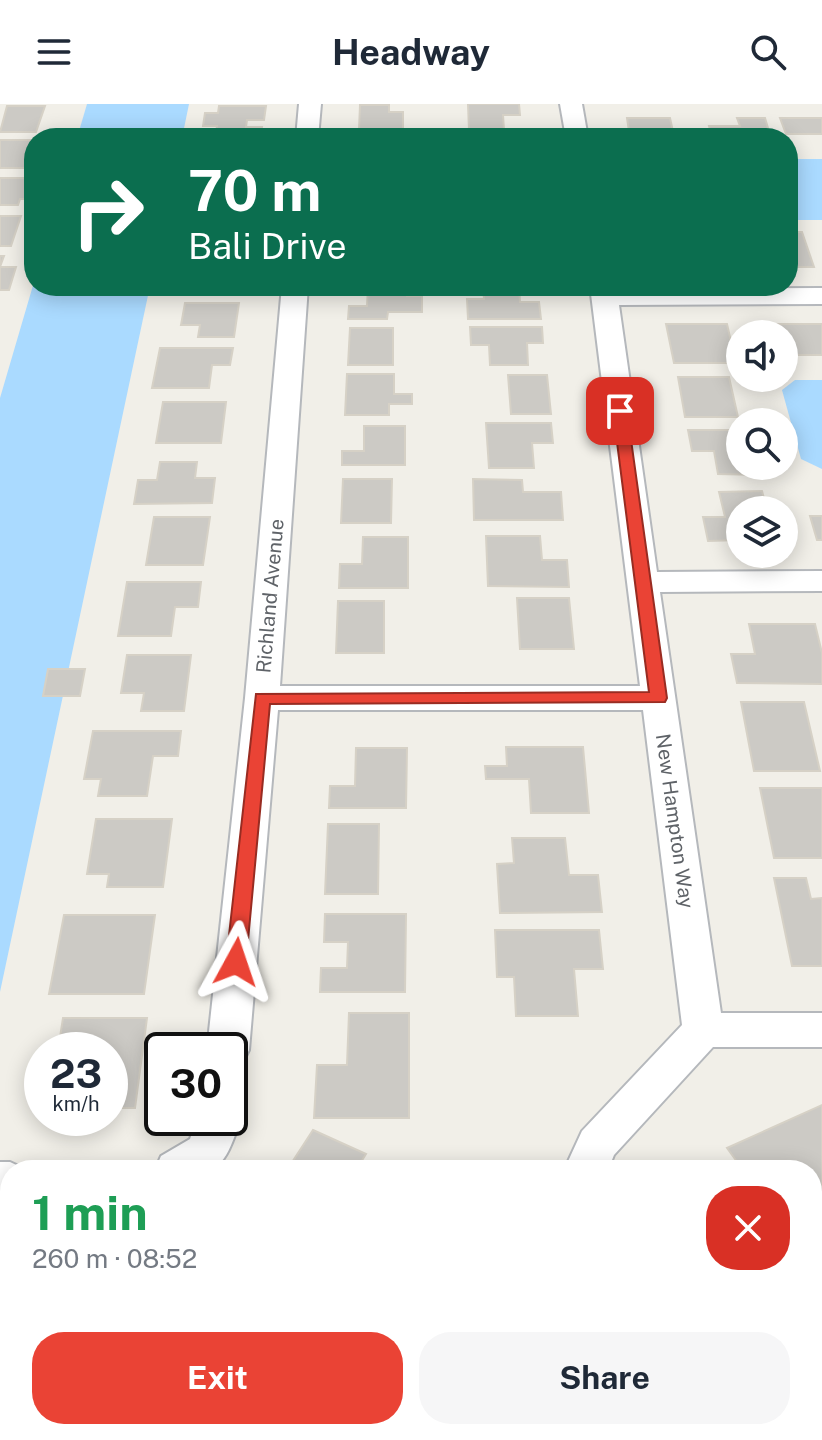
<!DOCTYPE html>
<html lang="en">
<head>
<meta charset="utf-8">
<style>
	body { margin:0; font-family:"Public Sans",sans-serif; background:#f6f6f7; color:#1f2937; height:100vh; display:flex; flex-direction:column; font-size:30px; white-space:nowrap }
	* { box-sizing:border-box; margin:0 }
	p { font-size:26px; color:#747a83 }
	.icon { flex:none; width:44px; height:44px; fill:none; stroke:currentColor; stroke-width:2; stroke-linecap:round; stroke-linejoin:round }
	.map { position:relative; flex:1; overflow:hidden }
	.sheet { position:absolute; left:0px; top:1056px; width:822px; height:280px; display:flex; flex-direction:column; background:#fff; border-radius:32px 32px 0 0; box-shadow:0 4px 20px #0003 }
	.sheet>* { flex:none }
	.guide { position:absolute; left:24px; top:24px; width:774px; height:168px; border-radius:32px; box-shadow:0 4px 20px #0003; background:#0b6e4f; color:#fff; overflow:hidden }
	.fabs { position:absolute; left:726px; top:216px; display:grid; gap:16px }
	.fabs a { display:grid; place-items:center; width:72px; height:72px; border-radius:50%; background:#fff; box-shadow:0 4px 20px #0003; font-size:40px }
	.speed { position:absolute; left:24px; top:928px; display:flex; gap:16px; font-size:40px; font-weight:700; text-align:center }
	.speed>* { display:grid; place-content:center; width:104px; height:104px; border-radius:50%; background:#fff; box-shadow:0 4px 20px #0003; line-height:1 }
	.speed small { font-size:20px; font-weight:400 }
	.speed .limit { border:4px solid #111; border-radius:12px; background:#fff; color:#111 }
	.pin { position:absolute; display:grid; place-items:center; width:68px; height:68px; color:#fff; margin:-34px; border-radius:16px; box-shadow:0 4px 12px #0006 }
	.me { position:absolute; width:88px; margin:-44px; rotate:5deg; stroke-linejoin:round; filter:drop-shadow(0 0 6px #0008) }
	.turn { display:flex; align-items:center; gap:28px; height:168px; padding:0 32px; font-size:36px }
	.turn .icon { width:104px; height:104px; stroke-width:2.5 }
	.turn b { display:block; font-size:56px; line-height:68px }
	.round { display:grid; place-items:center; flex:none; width:84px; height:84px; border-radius:32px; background:#f6f6f7 }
	.summary { display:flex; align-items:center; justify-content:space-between; height:136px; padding:0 32px }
	h1 { font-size:48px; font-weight:700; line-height:60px; color:#1e9e55 }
	.button { display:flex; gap:16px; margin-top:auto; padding:16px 32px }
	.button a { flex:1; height:92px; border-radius:32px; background:#ea4335; color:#fff; font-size:32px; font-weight:700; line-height:92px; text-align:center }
	.button a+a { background:#f6f6f7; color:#1f2937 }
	header { display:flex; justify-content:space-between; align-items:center; height:104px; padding:0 32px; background:#fff; font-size:36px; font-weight:700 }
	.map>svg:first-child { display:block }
	.water { fill:#aadaff }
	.building { fill:#cccac5; stroke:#d6d1c6; stroke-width:2 }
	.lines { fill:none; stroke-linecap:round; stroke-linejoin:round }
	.minor-casing { stroke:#b5b8bc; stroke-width:4 }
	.minor { fill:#fff; fill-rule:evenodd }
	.route { fill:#ea4335; stroke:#982c22; stroke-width:2 }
	.labels { text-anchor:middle; stroke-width:7; stroke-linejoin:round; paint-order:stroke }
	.street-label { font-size:20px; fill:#5f6368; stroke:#fff }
</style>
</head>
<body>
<header><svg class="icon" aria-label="menu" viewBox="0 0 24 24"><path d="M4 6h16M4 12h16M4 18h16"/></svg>Headway<svg class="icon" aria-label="search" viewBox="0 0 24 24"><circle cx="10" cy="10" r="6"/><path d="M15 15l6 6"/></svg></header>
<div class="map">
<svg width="822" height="1336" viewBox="0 0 822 1336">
	<rect width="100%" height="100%" fill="#f1efe8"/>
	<g class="water">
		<path d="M87 0H189L182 34H77Z"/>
		<rect x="788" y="55" width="34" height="61"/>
		<path d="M34 178V182H150L0 888V294Z"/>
		<path d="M795 276H822V365L801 355 782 286Z"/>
		<path d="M822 1242V1336H376L684 1335 697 1326H812V1249Z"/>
	</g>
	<g class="building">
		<path d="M468 0H519L520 11H503L504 26H469Z"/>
		<path d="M360 1H389V8H403V26H359Z"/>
		<path d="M7 2H45L36 28H0Z"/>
		<path d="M219 2H266L264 16H247L246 23H262L261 29H216L217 22H203L205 9H218Z"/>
		<path d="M627 14H670L674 32 630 34Z"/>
		<path d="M737 14H765L771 34H712L709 22H740Z"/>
		<path d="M780 14H822V30H786Z"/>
		<path d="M0 36H34L28 64H0Z"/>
		<path d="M0 74H34L31 95H20L18 101H0Z"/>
		<path d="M0 112H21L11 142H0Z"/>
		<path d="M788 128H802L814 163H788Z"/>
		<path d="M0 152H4L0 163H16L9 186H0Z"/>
		<path d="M170 182H239L238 188H169Z"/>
		<path d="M483 182H519L520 198H539L541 215H468L467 195H484Z"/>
		<path d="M368 183H407V192H422V208H388L387 215H348L349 202H367Z"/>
		<path d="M185 199H239L234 233H198L200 221H181Z"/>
		<path d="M666 220H727L736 259H674Z"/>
		<path d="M762 220H822V251H784V230H765Z"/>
		<path d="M470 223H542L543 239H527L528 261H490L489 241H471Z"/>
		<path d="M350 224H393V261H348Z"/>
		<path d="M160 244H233L230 261H212L209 284H152Z"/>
		<path d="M347 270H394V290H412V300H389V311H345Z"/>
		<path d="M508 271H547L551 310H511Z"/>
		<path d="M678 273H729L738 313H685Z"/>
		<path d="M163 298H226L221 339H156Z"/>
		<path d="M486 319H551L553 339H532L534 364H489Z"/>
		<path d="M364 322H405V361H342V347H364Z"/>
		<path d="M688 326H740V362H760L762 371 718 370 714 347H692Z"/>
		<path d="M160 358H197L195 374H215L212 399 134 400 138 376H157Z"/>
		<path d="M343 375H392L391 419H341Z"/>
		<path d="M473 375 522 376 523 388H561L563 416H474Z"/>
		<path d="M762 387 767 406H740V436L708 437 703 413H725L719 388Z"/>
		<path d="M810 412H822V436H817Z"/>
		<path d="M154 413H210L203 461H146Z"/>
		<path d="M486 432H540L542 456H567L569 483 488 482Z"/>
		<path d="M363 433H408V484H339L340 460H362Z"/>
		<path d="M127 478H201L198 503H175L171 532H118Z"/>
		<path d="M517 494H569L574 545H520Z"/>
		<path d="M338 497H384V549H336Z"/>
		<path d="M749 520H815L822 549V580L737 579 731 550H755Z"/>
		<path d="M127 551H191L184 607H141L144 589H121Z"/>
		<path d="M48 565H85L80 592H43Z"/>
		<path d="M741 598H804L820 667H754Z"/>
		<path d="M93 627H181L178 652H153L147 692H98L101 675H84Z"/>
		<path d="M506 643H583L589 709H531L529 675H486L485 662H507Z"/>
		<path d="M356 644H407L406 704H329L330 682H355Z"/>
		<path d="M760 684H822V754H774Z"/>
		<path d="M96 715H172L163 783H107L109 770H87Z"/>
		<path d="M328 720H379L378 790H325Z"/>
		<path d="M512 734H565L569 771H598L602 808 500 809 497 760 514 759Z"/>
		<path d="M774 774H806L811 795 822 794V862H792Z"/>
		<path d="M325 810H406L405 888H320L321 864H347L348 838H324Z"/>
		<path d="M64 811H155L144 890H49Z"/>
		<path d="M495 826H599L603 865H574L578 912H516L514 873H497Z"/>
		<path d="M349 909H409V1014H314L317 961H347Z"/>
		<path d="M63 914H147L135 1004H110V946H58Z"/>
		<path d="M822 1001V1100L812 1104V1066H743L727 1044Z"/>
		<path d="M313 1026 366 1050 356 1066H287Z"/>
		<rect x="0" y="1163" width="10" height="90"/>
	</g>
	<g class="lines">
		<defs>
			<g id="minor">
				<path d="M299 0H321L318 34H296Z"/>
				<path d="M560 0H582L588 34H566Z"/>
				<path d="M282 182H308L280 582H640L590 182H616V185L822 184V200L619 201 657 468 822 467V487L660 488 721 909H822V943H713L614 1051 608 1066H564L582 1027 682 921 643 606H278L249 946 243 958 230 962V946H207L245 594Z"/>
				<path d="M230 1000 241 1014C220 1077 217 1066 155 1066L161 1052 190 1035 197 1014H230Z"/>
				<path d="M0 1058H10L27 1066H10V1096H0Z"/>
			</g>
		</defs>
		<use href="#minor" class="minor-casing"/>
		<use href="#minor" class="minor"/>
	</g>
	<path class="route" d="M620 303 627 307 667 594 665 598 270 600 246 858 243 864H229L226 858 256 590 649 588 613 307Z"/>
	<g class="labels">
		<g class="street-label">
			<text transform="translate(270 492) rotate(-85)" y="7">Richland Avenue</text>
			<text transform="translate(675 717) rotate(82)" y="7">New Hampton Way</text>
		</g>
	</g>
</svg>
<div class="fabs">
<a><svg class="icon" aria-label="sound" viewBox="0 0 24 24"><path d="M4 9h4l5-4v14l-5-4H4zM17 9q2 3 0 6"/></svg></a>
<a><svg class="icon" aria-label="search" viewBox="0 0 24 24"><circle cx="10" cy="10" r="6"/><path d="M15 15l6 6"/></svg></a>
<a><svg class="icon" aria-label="layers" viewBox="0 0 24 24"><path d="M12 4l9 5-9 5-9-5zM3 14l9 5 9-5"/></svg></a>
</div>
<div class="speed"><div>23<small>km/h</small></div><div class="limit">30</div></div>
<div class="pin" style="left:620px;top:307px;background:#d93025"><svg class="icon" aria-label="arrive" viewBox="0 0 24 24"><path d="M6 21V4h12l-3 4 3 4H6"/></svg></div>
<svg class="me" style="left:236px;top:858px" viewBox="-20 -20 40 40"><path d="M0-17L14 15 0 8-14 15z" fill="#ea4335" stroke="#fff" stroke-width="4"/></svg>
<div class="guide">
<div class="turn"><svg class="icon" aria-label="right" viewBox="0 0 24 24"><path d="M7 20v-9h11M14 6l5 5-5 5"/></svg><div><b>70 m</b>Bali Drive</div></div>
</div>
<section class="sheet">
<div class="summary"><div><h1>1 min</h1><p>260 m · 08:52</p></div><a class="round" style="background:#d93025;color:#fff"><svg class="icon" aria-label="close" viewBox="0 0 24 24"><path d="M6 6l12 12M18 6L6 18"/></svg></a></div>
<div class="button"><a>Exit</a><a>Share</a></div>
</section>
</div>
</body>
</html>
